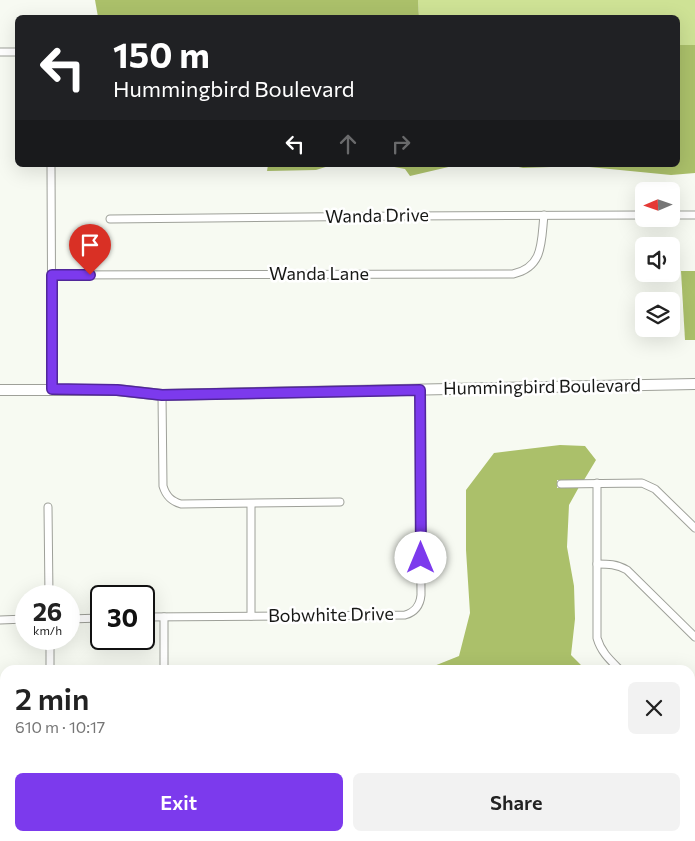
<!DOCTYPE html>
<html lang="en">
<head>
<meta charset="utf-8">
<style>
	body { margin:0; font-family:Commissioner,sans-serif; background:#f2f2f2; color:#222; height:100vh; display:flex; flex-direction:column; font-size:19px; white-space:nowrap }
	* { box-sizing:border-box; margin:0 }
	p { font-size:16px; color:#767676 }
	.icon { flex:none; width:28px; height:28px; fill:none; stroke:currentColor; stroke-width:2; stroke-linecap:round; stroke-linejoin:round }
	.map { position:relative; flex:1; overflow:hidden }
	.details { position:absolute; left:0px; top:665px; width:695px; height:176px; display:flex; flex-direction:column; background:#fff; border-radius:15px 15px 0 0; box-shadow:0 5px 20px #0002 }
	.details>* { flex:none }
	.top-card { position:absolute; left:15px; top:15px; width:665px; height:152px; border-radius:8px; box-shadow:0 5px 20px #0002; background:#202124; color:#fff; overflow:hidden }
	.needle { width:32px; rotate:268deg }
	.controls { position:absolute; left:635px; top:182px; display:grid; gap:10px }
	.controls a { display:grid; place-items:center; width:45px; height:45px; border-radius:8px; background:#fff; box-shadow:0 5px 20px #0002; font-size:25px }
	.speed { position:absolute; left:15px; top:585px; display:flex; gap:10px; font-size:25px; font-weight:700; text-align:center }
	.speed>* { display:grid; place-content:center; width:65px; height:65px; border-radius:50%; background:#fff; box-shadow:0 5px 20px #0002; line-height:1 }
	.speed small { font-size:12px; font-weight:400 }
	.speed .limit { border:2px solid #111; border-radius:8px; background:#fff; color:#111 }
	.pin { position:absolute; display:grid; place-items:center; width:42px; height:42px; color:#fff; margin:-51px -21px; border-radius:50% 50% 50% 0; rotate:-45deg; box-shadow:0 0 5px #0007 }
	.pin .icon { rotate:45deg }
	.me { position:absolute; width:55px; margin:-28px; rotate:0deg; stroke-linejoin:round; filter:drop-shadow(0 0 4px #0008) }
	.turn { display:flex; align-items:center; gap:18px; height:105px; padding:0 15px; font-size:22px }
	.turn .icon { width:65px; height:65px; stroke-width:2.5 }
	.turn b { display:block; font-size:35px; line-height:42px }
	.lanes { display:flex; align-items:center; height:48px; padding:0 15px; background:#0003; justify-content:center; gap:25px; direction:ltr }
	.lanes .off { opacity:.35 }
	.round { display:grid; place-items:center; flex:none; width:52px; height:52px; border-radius:8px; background:#f2f2f2 }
	.head { display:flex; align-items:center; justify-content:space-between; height:85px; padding:0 15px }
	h1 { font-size:30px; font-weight:600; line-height:38px }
	.cta { display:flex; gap:10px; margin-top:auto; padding:10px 15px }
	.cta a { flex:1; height:58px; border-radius:8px; background:#7c3aed; color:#fff; font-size:20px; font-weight:600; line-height:58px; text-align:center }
	.cta a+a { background:#f2f2f2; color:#222 }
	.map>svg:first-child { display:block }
	.green { fill:#cee295 }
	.forest { fill:#abc06a }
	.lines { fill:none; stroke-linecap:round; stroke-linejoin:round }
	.lane-casing { stroke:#9ea099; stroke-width:6 }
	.street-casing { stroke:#9ea099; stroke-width:9 }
	.secondary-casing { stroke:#9ea099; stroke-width:12 }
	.lane { stroke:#fff; stroke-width:4 }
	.street { stroke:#fff; stroke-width:7 }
	.secondary { stroke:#fff; stroke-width:10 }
	.route-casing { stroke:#51269a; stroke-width:12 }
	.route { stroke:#7c3aed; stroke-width:9 }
	.labels { text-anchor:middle; stroke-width:5; stroke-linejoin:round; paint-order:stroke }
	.street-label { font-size:18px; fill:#171816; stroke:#fff }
</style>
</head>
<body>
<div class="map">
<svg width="695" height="841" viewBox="0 0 695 841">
	<rect width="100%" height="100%" fill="#f7faf2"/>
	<path class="green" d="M418 0H695V45H678V18L419 17Z"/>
	<g class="forest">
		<path d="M95 0H418L419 17H98Z"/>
		<path d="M678 45H695V173L671 175 579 166 523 168 510 165H678Z"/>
		<path d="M268 165H332L316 170 267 171Z"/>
		<path d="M356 165H457L410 176 405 169 389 166Z"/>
		<path d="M681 271H695V340H685Z"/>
		<path d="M560 445 585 446 596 460 584 480H557V488L579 487 569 505 567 547 574 586 575 619 571 655 586 670H424L459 656 470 613 466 550V490L494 453Z"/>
	</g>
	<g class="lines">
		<defs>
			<g id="lane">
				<path d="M460 836V841"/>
				<path d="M578 841C588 836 601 834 610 841"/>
			</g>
			<g id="street">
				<path d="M0 52H18"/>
				<path d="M51 165 52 389"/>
				<path d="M671 215H695"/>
				<path d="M110 219 404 216 644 215"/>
				<path d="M52 275 513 274C544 267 541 242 544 215"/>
				<path d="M162 395 163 486C166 496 171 501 181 504L340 502"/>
				<path d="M597 483V638C601 652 610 660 620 670"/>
				<path d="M561 484 642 483 655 489 695 528"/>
				<path d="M251 504V616"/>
				<path d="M48 507 49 596"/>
				<path d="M597 564C608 564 617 564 627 570L695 637"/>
				<path d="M144 617 405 615C415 612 420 606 421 595L420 390"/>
				<path d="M164 617V670"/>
				<path d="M69 619 101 618"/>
				<path d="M0 620 26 619"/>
				<path d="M50 639V670"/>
				<path d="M0 832H5"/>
				<path d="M690 833 695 834"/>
			</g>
			<path id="secondary" d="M0 390H117L162 395 695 384"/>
		</defs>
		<use href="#lane" class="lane-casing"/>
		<use href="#street" class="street-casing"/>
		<use href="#secondary" class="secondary-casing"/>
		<use href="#lane" class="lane"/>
		<use href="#street" class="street"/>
		<use href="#secondary" class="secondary"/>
	</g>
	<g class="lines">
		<defs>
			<path id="route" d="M90 275H52V389L117 390 162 395 420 390 421 558"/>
		</defs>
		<use href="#route" class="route-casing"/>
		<use href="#route" class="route"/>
	</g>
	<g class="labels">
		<g class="street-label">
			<text transform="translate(377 216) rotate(-1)" y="6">Wanda Drive</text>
			<text x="319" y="280">Wanda Lane</text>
			<text transform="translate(542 387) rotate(-1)" y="6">Hummingbird Boulevard</text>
			<text transform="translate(331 615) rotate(-1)" y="6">Bobwhite Drive</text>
		</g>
	</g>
</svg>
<div class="controls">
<a><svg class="needle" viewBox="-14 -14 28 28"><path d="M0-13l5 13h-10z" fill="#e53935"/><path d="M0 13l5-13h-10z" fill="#767676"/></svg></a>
<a><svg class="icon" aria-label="sound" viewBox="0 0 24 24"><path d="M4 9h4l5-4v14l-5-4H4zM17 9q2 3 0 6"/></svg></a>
<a><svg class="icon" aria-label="layers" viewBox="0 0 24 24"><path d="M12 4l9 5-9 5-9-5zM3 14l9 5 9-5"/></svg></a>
</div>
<div class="speed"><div>26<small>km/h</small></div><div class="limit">30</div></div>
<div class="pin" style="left:90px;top:275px;background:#d93025"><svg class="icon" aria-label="arrive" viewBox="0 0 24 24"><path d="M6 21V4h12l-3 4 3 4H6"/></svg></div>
<svg class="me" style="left:421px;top:558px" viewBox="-20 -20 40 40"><circle r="19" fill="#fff"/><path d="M0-13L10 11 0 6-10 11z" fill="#7c3aed"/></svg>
<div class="top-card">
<div class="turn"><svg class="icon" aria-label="left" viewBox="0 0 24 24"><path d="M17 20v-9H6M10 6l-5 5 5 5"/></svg><div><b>150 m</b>Hummingbird Boulevard</div></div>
<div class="lanes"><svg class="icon" aria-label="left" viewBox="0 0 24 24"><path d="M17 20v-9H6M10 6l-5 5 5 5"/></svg><svg class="icon off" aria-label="ahead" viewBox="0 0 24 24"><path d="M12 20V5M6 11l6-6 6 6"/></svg><svg class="icon off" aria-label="right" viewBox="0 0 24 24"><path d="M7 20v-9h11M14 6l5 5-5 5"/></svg></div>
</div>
<section class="details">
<div class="head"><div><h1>2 min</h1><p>610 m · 10:17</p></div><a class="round"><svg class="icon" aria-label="close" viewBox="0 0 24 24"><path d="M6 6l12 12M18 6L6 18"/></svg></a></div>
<div class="cta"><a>Exit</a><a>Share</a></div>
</section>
</div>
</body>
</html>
